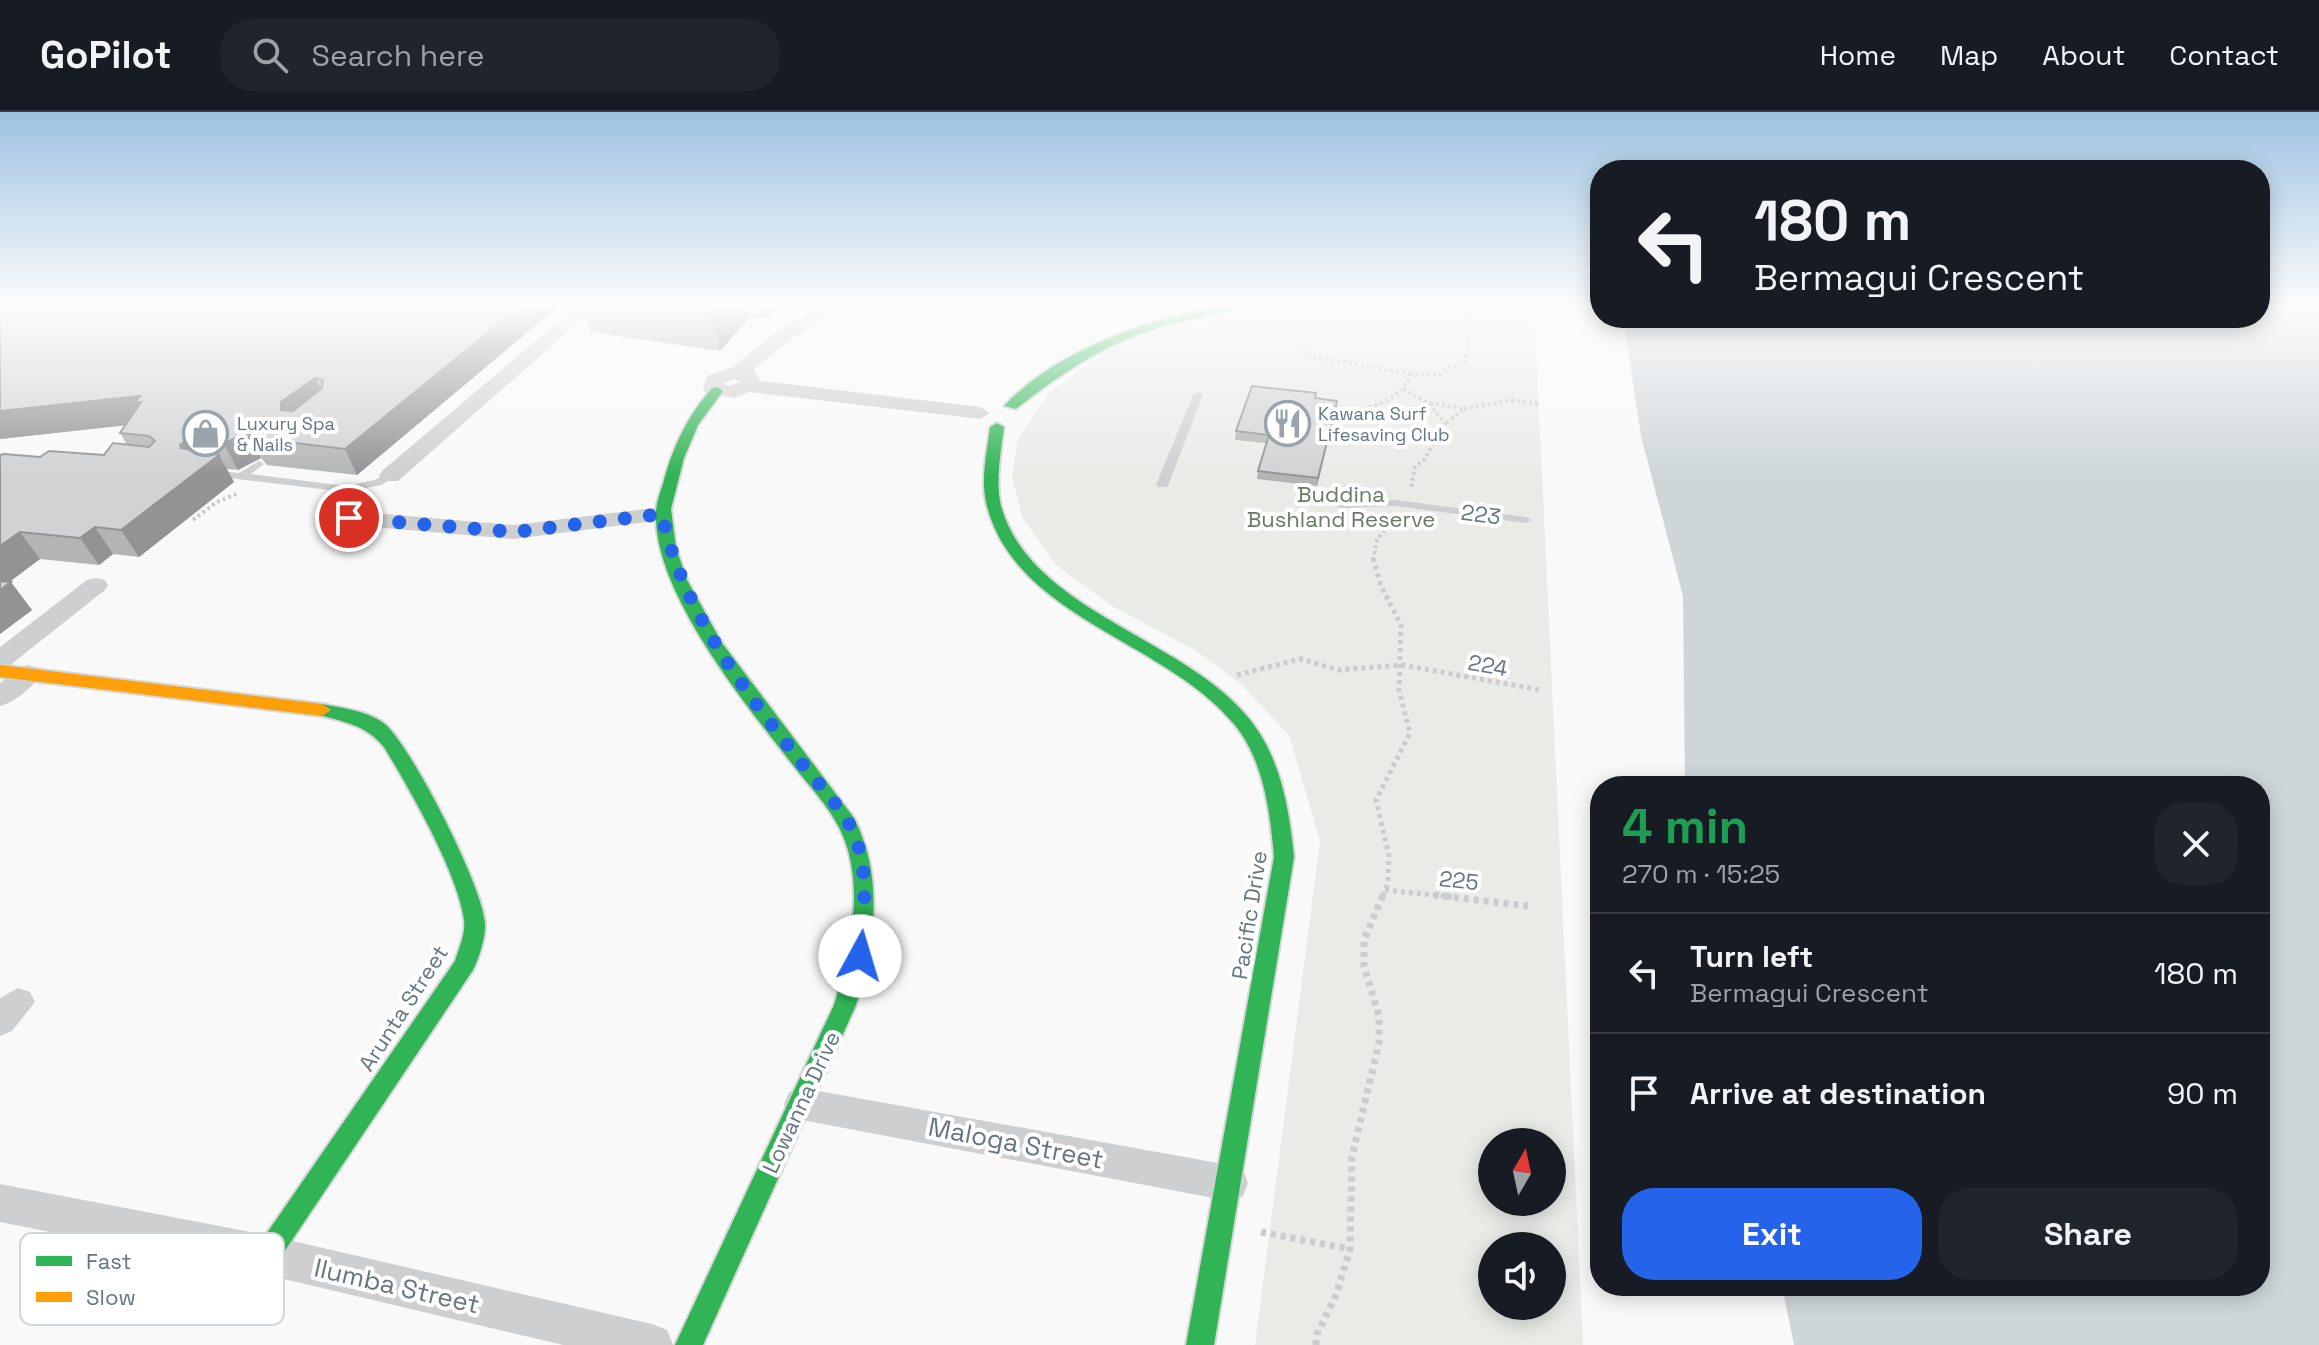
<!DOCTYPE html>
<html lang="en">
<head>
<meta charset="utf-8">
<style>
	body { margin:0; font-family:"Space Grotesk",sans-serif; background:#20242c; color:#f1f3f6; height:100vh; display:flex; flex-direction:column; font-size:30px; white-space:nowrap }
	* { box-sizing:border-box; margin:0 }
	p { font-size:26px; color:#9ea1a6 }
	.icon { flex:none; width:44px; height:44px; fill:none; stroke:currentColor; stroke-width:2; stroke-linecap:round; stroke-linejoin:round }
	.map { position:relative; flex:1; overflow:hidden }
	.drawer { position:absolute; left:1590px; top:664px; width:680px; height:520px; display:flex; flex-direction:column; background:#171b24; border-radius:32px; box-shadow:0 4px 20px #0003 }
	.drawer>* { flex:none }
	.banner { position:absolute; left:1590px; top:48px; width:680px; height:168px; border-radius:32px; box-shadow:0 4px 20px #0003; background:#171b24; color:#f1f3f6; overflow:hidden }
	.needle { width:52px; rotate:9deg }
	.buttons { position:absolute; left:1478px; top:1016px; display:grid; gap:16px }
	.buttons a { display:grid; place-items:center; width:88px; height:88px; border-radius:50%; background:#171b24; box-shadow:0 4px 20px #0003; font-size:40px }
	.pin { position:absolute; display:grid; place-items:center; width:68px; height:68px; color:#fff; margin:-34px; border:4px solid #fff; border-radius:50%; box-shadow:0 2px 8px #0007 }
	.me { position:absolute; width:88px; margin:-44px; rotate:6deg; stroke-linejoin:round; filter:drop-shadow(0 0 6px #0008) }
	.turn { display:flex; align-items:center; gap:28px; height:168px; padding:0 32px; font-size:36px }
	.turn .icon { width:104px; height:104px; stroke-width:2.5 }
	.turn b { display:block; font-size:56px; line-height:68px }
	.round { display:grid; place-items:center; flex:none; width:84px; height:84px; border-radius:32px; background:#20242c }
	.overview { display:flex; align-items:center; justify-content:space-between; height:136px; padding:0 32px }
	h1 { font-size:48px; font-weight:600; line-height:60px; color:#1e9e55 }
	.button { display:flex; gap:16px; margin-top:auto; padding:16px 32px }
	.button a { flex:1; height:92px; border-radius:32px; background:#2563eb; color:#fff; font-size:32px; font-weight:600; line-height:92px; text-align:center }
	.button a+a { background:#20242c; color:#f1f3f6 }
	ul { padding:0; list-style:none }
	li { display:flex; align-items:center; gap:24px; height:120px; padding:0 32px; border-top:2px solid #363941 }
	li div { flex:1 }
	li b { display:block; font-size:30px }
	li em { font-style:normal }
	header { display:flex; align-items:center; gap:48px; box-sizing:border-box; height:112px; padding:0 40px; background:#171b24; border-bottom:2px solid #363941 }
	header strong { font-size:38px }
	nav { display:flex; gap:44px; margin-inline-start:auto; font-size:28px }
	.search { width:560px; height:72px; background:#20242c; display:flex; align-items:center; gap:20px; box-sizing:border-box; padding:0 28px; border-radius:32px; color:#9ea1a6; font-size:30px }
	.map>svg:first-child { display:block }
	.green { fill:#e8ebe6; fill-rule:evenodd }
	.water { fill:#ced6d9 }
	.lines { fill:none; stroke-linecap:round; stroke-linejoin:round }
	.fast-casing { stroke:#d5d6d7; stroke-width:4 }
	.slow-casing { stroke:#d5d6d7; stroke-width:4 }
	.path-far2 { stroke:#cbcccd; stroke-width:4; stroke-dasharray:3 3; stroke-linecap:butt }
	.path-far1 { stroke:#cbcccd; stroke-width:5; stroke-dasharray:4 4; stroke-linecap:butt }
	.path { stroke:#cbcccd; stroke-width:7; stroke-dasharray:5 5; stroke-linecap:butt }
	.lane { fill:#cecfd0; fill-rule:evenodd }
	.street { fill:#cecfd0; fill-rule:evenodd }
	.fast { fill:#30b455; fill-rule:evenodd }
	.slow { fill:#ff9f0a; fill-rule:evenodd }
	.wall { fill:#b3b5b5 }
	.shaded-wall { fill:#929394 }
	.building { fill:#d0d2d3; stroke:#929394; stroke-width:2; fill-rule:evenodd }
	.route { stroke:#2563eb; stroke-width:14; stroke-dasharray:0 25.2 }
	.labels { text-anchor:middle; stroke-width:8; stroke-linejoin:round; paint-order:stroke }
	.far-poi-label { font-size:18px; fill:#657683; stroke:#fff; text-anchor:start }
	.park-label { font-size:22px; fill:#687a64; stroke:#fff }
	.street-label { font-size:22px; fill:#657683; stroke:#fff }
	.near-street-label { font-size:26px; fill:#657683; stroke:#fff }
	.key { fill:#fff; stroke:#d1d6da; stroke-width:2 }
	.key-label { font-size:22px; fill:#657683 }
</style>
</head>
<body>
<header>
<strong>GoPilot</strong>
<div class="search"><svg class="icon" aria-label="search" viewBox="0 0 24 24"><circle cx="10" cy="10" r="6"/><path d="M15 15l6 6"/></svg>Search here</div>
<nav><a>Home</a><a>Map</a><a>About</a><a>Contact</a></nav>
</header>
<div class="map">
<svg width="2319" height="1233" viewBox="0 0 2319 1233">
	<rect width="100%" height="100%" fill="#f9f9f9"/>
	<path class="green" d="M1296 192H1534L1583 1233H1255L1320 729 1289 623 1242 573 1195 538 1112 494 1056 453 1022 405 1012 364 1018 326 1049 281 1102 242 1152 221 1213 206ZM1492 1030H1552V1090H1492ZM1492 1134H1552V1194H1492Z"/>
	<path class="water" d="M2260 192H2319V1233H1794L1782 1174H2260V674H1685L1683 484 1641 324 1623 206H2260Z"/>
	<g class="lines">
		<defs>
			<g id="fast">
				<path d="M1224 192H1251C1236 201 1182 208 1161 215 1106 231 1060 262 1016 297L1004 294C1056 238 1151 206 1224 192Z"/>
				<path d="M717 275 723 279 698 313 684 346 671 397 676 436 687 468 722 531 854 706C885 767 874 830 856 893L703 1233H675L834 893C849 843 862 790 848 738 838 702 811 677 789 648 743 589 653 478 656 401 656 391 660 381 663 372 673 334 687 305 712 276Z"/>
				<path d="M997 311 1004 315C1001 340 995 369 1001 394 1030 498 1180 525 1246 603 1280 642 1289 695 1294 745L1214 1233H1186L1274 745C1270 700 1264 648 1234 612 1166 529 1016 506 987 394 980 369 987 340 990 315Z"/>
				<path d="M322 592C342 596 370 599 386 613 413 638 483 775 485 811 486 825 479 846 473 858L276 1152 267 1156 258 1152 254 1143 258 1134 455 849C459 836 466 821 464 808 458 761 409 676 384 635 365 612 343 610 316 602L313 598Z"/>
			</g>
			<path id="slow" d="M0 553 322 592 331 598 322 604 0 565Z"/>
		</defs>
		<use href="#fast" class="fast-casing"/>
		<use href="#slow" class="slow-casing"/>
		<g class="path-far2">
			<path d="M1539 192 1564 194"/>
			<path d="M738 209 759 217"/>
			<path d="M1303 239 1310 244 1411 262"/>
			<path d="M1403 277 1429 291 1445 312 1424 348 1415 355 1411 376"/>
			<path d="M1430 291 1464 297 1445 312"/>
			<path d="M1464 297 1510 288 1541 292"/>
			<path d="M1339 300C1367 298 1400 290 1411 262L1440 263 1446 256 1465 252 1472 192"/>
			<path d="M193 408 217 390 239 381"/>
			<path d="M1373 448 1377 428 1394 405"/>
		</g>
		<g class="path-far1">
			<path d="M1373 446 1381 474 1401 513 1399 578 1410 621 1376 688 1389 744 1388 771 1382 785"/>
			<path d="M1237 563 1301 547 1338 558 1402 553 1541 578"/>
			<path d="M1385 778 1452 785"/>
		</g>
		<g class="path">
			<path d="M1434 783 1528 794"/>
			<path d="M1261 1120 1350 1137"/>
			<path d="M1316 1233 1317 1222 1336 1183 1350 1137 1352 1045 1379 931V904L1364 854V828L1383 783"/>
		</g>
		<g class="lane">
			<path d="M1198 280 1203 283 1168 373 1166 375H1158L1156 373 1193 283Z"/>
			<path d="M259 349 264 352 251 362 346 374 374 368 390 361 396 364 381 373 346 380 212 364 206 361 212 358 239 361Z"/>
			<path d="M1395 388 1526 405 1532 408 1526 411 1395 394 1340 396 1334 393 1340 390Z"/>
		</g>
		<g class="street">
			<path d="M579 192H599L398 369H382L379 364 382 359Z"/>
			<path d="M825 192H848L791 227 753 258 761 269 980 295 990 301 980 307 749 280 734 286 706 281 703 277 707 264 733 255 777 219ZM733 267 741 269 731 274 723 272Z"/>
			<path d="M662 395 670 397 673 402 670 407 514 427 349 413 341 411 337 406 341 401 349 399 514 413Z"/>
			<path d="M96 466 105 468 108 473 105 478 9 554 0 556V535L87 468Z"/>
			<path d="M28 553 37 556 41 562C33 575 15 590 0 594V571L19 556Z"/>
			<path d="M18 876 30 880 35 890 12 919 0 924V886Z"/>
			<path d="M802 976 1229 1053 1243 1058 1248 1071 1243 1084 1229 1089 802 1008 789 1004 784 992 789 980Z"/>
			<path d="M0 1072 267 1123 652 1212 667 1218 673 1233H563L267 1163 0 1110Z"/>
		</g>
		<use href="#fast" class="fast"/>
		<use href="#slow" class="slow"/>
	</g>
	<g class="wall">
		<path d="M561 192 357 363 267 353 261 346 238 358 227 357 234 370 139 445 113 442 99 453 40 447 9 470 32 498 0 522V343L40 345 104 343 127 333 120 321 125 313 0 327Z"/>
		<path d="M582 192H792L760 207 751 204 720 239 591 220Z"/>
		<path d="M1316 281V286L1336 297 1317 374 1257 367 1258 359 1266 331 1235 328 1236 319Z"/>
	</g>
	<g class="shaded-wall">
		<path d="M523 192H561L357 363 345 337Z"/>
		<path d="M712 192H749L751 204 720 239 709 196Z"/>
		<path d="M757 192H792L760 207Z"/>
		<path d="M315 266 327 292 294 316 281 298V290Z"/>
		<path d="M140 284 147 311 0 327V299Z"/>
		<path d="M1337 289 1336 297 1317 374 1318 366Z"/>
		<path d="M246 320 261 346 238 358 224 332Z"/>
		<path d="M187 328 203 354 219 343 234 370 139 445 121 418 180 333Z"/>
		<path d="M95 415 113 442 99 453 80 426Z"/>
		<path d="M20 420 40 447 0 477V434Z"/>
		<path d="M11 470 32 498 0 522V478Z"/>
	</g>
	<g class="building">
		<path d="M0 192H523L345 337 253 326 246 320 224 332 187 328 180 333 181 336 219 343 121 418 95 415 80 426 20 420 0 434V343L4 342 40 345 49 339 104 343 113 331 149 335 155 329 149 324 120 321 141 290 135 291 140 284 0 299ZM315 266 323 268 322 276 293 299 281 298V290Z"/>
		<path d="M681 192H712L709 196Z"/>
		<path d="M1252 274 1316 281 1315 286 1337 289 1318 366 1258 359 1269 323 1236 319Z"/>
		<path d="M0 469 11 470 0 478Z"/>
	</g>
	<linearGradient id="sky" x2="0" y2="1"><stop stop-color="#9dc2e2"/><stop offset="0.53" stop-color="#fcfcfc"/><stop offset="1" stop-color="#fcfcfc" stop-opacity="0"/></linearGradient>
	<rect width="2319" height="365" fill="url(#sky)"/>
	<g class="lines">
		<path class="route" d="M349 406 514 420 662 402C681 495 739 571 796 644 813 666 835 688 849 712 871 751 864 801 860 844"/>
	</g>
	<defs>
		<symbol id="restaurant-ring" viewBox="-11 -11 22 22"><circle r="9.5" fill="#fff" stroke="#99a4ac" stroke-width="1.5"/><path d="M-5-6h1v4h1v-4h1v4h1v-4h1v5L-1.5 .5V6h-2V.5L-5-1ZM5-6V6H3V1.5H1.5Q1.5-4 5-6Z" fill="#99a4ac"/></symbol>
		<symbol id="shop-ring" viewBox="-11 -11 22 22"><circle r="9.5" fill="#fff" stroke="#99a4ac" stroke-width="1.5"/><path d="M-5-2.5h2.3a2.7 3.5 0 0 1 5.4 0H5L5.5 6h-11ZM-1.5-2.5h3a1.5 2.3 0 0 0-3 0Z" fill="#99a4ac"/></symbol>
	</defs>
	<g fill-rule="evenodd">
		<use href="#restaurant-ring" x="1262" y="286" width="51" height="51"/>
		<use href="#shop-ring" x="180" y="296" width="51" height="51"/>
	</g>
	<g class="labels">
		<g class="far-poi-label">
			<text x="1318" y="308">Kawana Surf<tspan x="1318" dy="21">Lifesaving Club</tspan></text>
			<text x="237" y="318">Luxury Spa<tspan x="237" dy="21">&amp; Nails</tspan></text>
		</g>
		<g class="park-label">
			<text x="1341" y="390">Buddina<tspan x="1341" dy="25">Bushland Reserve</tspan></text>
		</g>
		<g class="street-label">
			<text transform="translate(1481 402) rotate(7)" y="8">223</text>
			<text transform="translate(1488 553) rotate(10)" y="8">224</text>
			<text transform="translate(1459 768) rotate(6)" y="8">225</text>
			<text transform="translate(1249 803) rotate(-81)" y="8">Pacific Drive</text>
			<text transform="translate(403 896) rotate(-57)" y="8">Arunta Street</text>
			<text transform="translate(801 990) rotate(-65)" y="8">Lowanna Drive</text>
		</g>
		<g class="near-street-label">
			<text transform="translate(1016 1031) rotate(11)" y="9">Maloga Street</text>
			<text transform="translate(397 1174) rotate(13)" y="9">Ilumba Street</text>
		</g>
	</g>
	<rect x="20" y="1121" width="264" height="92" rx="12" class="key"/>
	<rect x="36" y="1144" width="36" height="10" fill="#30b455"/>
	<rect x="36" y="1180" width="36" height="10" fill="#ff9f0a"/>
	<g class="key-label">
		<text x="86" y="1157">Fast</text>
		<text x="86" y="1193">Slow</text>
	</g>
</svg>
<div class="buttons">
<a><svg class="needle" viewBox="-14 -14 28 28"><path d="M0-13l5 13h-10z" fill="#e53935"/><path d="M0 13l5-13h-10z" fill="#9ea1a6"/></svg></a>
<a><svg class="icon" aria-label="sound" viewBox="0 0 24 24"><path d="M4 9h4l5-4v14l-5-4H4zM17 9q2 3 0 6"/></svg></a>
</div>
<div class="pin" style="left:349px;top:406px;background:#d93025"><svg class="icon" aria-label="arrive" viewBox="0 0 24 24"><path d="M6 21V4h12l-3 4 3 4H6"/></svg></div>
<svg class="me" style="left:860px;top:844px" viewBox="-20 -20 40 40"><circle r="19" fill="#fff"/><path d="M0-13L10 11 0 6-10 11z" fill="#2563eb"/></svg>
<div class="banner">
<div class="turn"><svg class="icon" aria-label="left" viewBox="0 0 24 24"><path d="M17 20v-9H6M10 6l-5 5 5 5"/></svg><div><b>180 m</b>Bermagui Crescent</div></div>
</div>
<section class="drawer">
<div class="overview"><div><h1>4 min</h1><p>270 m · 15:25</p></div><a class="round"><svg class="icon" aria-label="close" viewBox="0 0 24 24"><path d="M6 6l12 12M18 6L6 18"/></svg></a></div>
<ul>
<li><svg class="icon" aria-label="left" viewBox="0 0 24 24"><path d="M17 20v-9H6M10 6l-5 5 5 5"/></svg><div><b>Turn left</b><p>Bermagui Crescent</p></div><em>180 m</em></li>
<li><svg class="icon" aria-label="arrive" viewBox="0 0 24 24"><path d="M6 21V4h12l-3 4 3 4H6"/></svg><div><b>Arrive at destination</b></div><em>90 m</em></li>
</ul>
<div class="button"><a>Exit</a><a>Share</a></div>
</section>
</div>
</body>
</html>
